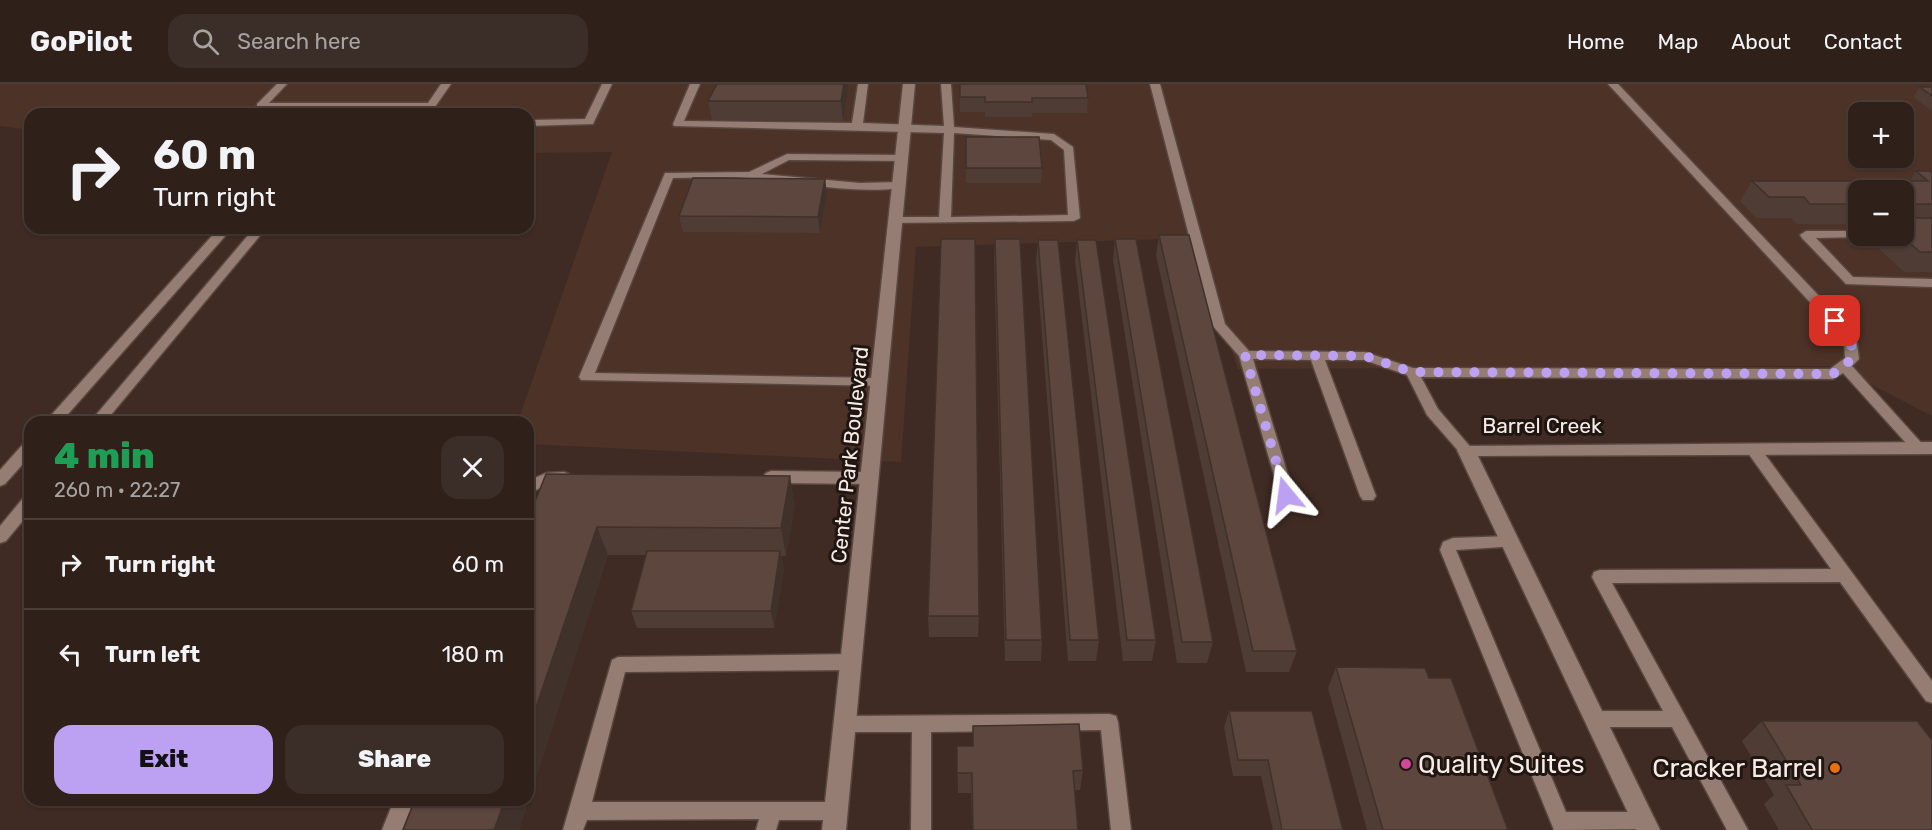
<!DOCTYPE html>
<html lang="en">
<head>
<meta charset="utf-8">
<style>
	body { margin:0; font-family:Rubik,sans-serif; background:#3b2d27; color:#f1f3f6; height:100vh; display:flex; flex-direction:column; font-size:22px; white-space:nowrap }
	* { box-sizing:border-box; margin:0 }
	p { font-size:20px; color:#a7a3a2 }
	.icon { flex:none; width:33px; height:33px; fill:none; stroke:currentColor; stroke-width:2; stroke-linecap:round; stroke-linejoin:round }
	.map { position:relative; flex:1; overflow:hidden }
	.details { position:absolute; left:24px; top:332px; width:510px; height:390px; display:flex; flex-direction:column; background:#2f201a; border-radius:18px; box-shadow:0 2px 4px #0004,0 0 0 2px #4a3e39 }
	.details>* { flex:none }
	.guide { position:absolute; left:24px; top:24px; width:510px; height:126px; border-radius:18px; box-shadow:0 2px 4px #0004,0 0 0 2px #4a3e39; background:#2f201a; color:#f1f3f6; overflow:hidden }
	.controls { position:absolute; left:1848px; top:18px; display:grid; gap:12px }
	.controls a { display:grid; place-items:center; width:66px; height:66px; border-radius:12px; background:#2f201a; box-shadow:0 2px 4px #0004,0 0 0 2px #4a3e39; font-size:30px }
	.pin { position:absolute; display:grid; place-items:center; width:51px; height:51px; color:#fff; margin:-26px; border-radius:12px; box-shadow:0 3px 9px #0006 }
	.me { position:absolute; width:66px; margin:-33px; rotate:344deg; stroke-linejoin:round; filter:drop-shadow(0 0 4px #0008) }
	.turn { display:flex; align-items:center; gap:21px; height:126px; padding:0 30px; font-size:27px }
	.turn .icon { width:78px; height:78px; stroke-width:2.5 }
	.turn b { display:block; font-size:42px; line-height:51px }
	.round { display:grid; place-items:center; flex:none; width:63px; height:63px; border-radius:18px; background:#3b2d27 }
	.head { display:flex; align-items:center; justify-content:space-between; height:102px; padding:0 30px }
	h1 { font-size:36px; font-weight:800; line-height:45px; color:#1e9e55 }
	.action { display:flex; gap:12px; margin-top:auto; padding:12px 30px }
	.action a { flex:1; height:69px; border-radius:18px; background:#bca0f2; color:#111; font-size:24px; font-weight:800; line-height:69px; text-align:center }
	.action a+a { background:#3b2d27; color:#f1f3f6 }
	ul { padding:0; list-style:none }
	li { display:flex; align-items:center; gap:18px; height:90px; padding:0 30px; border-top:2px solid #4a3e39 }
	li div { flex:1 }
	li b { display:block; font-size:22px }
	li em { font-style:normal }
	header { display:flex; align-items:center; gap:36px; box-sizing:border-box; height:84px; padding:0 30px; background:#2f201a; border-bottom:2px solid #4a3e39 }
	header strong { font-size:28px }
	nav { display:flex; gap:33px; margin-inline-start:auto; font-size:21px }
	.search { width:420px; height:54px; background:#3b2d27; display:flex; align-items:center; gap:15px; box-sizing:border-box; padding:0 21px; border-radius:18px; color:#a7a3a2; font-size:22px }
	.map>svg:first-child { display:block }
	.built { fill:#4d3228; fill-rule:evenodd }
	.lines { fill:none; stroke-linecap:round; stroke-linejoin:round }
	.lane-casing { stroke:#584740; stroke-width:3 }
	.street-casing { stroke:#584740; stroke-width:3 }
	.lane { fill:#957d74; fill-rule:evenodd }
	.street { fill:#957d74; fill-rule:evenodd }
	.wall { fill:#4f3c35 }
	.shaded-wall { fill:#40312b }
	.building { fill:#5c463e; stroke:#40312b; stroke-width:1.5 }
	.route { stroke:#bca0f2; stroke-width:10; stroke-dasharray:0 18 }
	.hotel-dot { fill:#d1479c; stroke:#1f1612; stroke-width:2 }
	.food-dot { fill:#e8710a; stroke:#1f1612; stroke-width:2 }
	.labels { text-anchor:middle; stroke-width:6; stroke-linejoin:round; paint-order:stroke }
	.street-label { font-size:21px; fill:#f8eae5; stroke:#1f1612 }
	.near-poi-label { font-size:26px; fill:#f8eae5; stroke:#1f1612; text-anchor:start }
</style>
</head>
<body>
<header>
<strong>GoPilot</strong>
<div class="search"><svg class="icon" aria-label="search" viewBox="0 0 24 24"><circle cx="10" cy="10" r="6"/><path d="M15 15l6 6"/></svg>Search here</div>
<nav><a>Home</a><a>Map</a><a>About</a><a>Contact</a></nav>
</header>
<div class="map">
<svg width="1932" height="746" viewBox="0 0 1932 746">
	<rect width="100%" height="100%" fill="#3f2b23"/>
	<path class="built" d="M0 0H1932V332L1836 282 1238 285 1194 154 916 163 901 378 528 360V338L518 337 612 68 528 69V30H30V46L0 42ZM1858 28H1904V74H1858ZM1858 106H1904V152H1858Z"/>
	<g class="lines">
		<defs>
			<g id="lane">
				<path d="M277 0H287L269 19H428L441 0H451L430 30H420L423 25 257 24V20Z"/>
				<path d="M602 0H612L593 40 528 42V36L585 35Z"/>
				<path d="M690 0H700L684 37 852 39 858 0H868L863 39 944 42 941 0H951L954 43 1054 50 1073 63 1080 134 1074 137 891 139 889 137 895 133H939L944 49 674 42 673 40ZM954 49 1051 56 1064 66 1068 131 951 133Z"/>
				<path d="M1150 0H1160L1225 240 1249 267 1365 268 1413 284 1830 285 1845 274 1844 255 1608 0H1618L1856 251 1859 275 1852 282 1926 364 1919 369 1914 368 1843 289 1833 295 1421 293 1438 325 1473 366 1466 371 1461 370 1427 331 1407 291 1364 276H1325L1376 412 1373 416H1363L1360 412 1311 276 1253 275 1294 411 1291 415H1281L1239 272 1212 241Z"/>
				<path d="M787 70 902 71 907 74 902 77 789 76 762 90 860 99 899 98 905 101C889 114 773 97 748 94 723 92 698 94 673 94L595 289 879 294 886 299 884 302 581 296 579 293 665 89 749 88Z"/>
				<path d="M219 144H239L227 150 61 338H45Z"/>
				<path d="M244 144H259L263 148 105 338H90L250 149Z"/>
				<path d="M1806 147H1858V152L1862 153 1816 154 1853 193 1932 195V203L1846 200 1802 154 1800 151Z"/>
				<path d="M30 357V372L5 400 0 402V386L25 358Z"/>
				<path d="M1753 360 1758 361 1932 597V619L1926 617 1840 498 1612 499 1748 746H1727L1672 643H1595L1588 641 1586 635 1588 629 1595 627H1663L1592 493 1594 488 1600 486 1831 485 1748 369 1746 365 1748 361Z"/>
				<path d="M771 387 870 388 875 390 878 394 875 398 870 400 771 399 766 397 763 393 766 389Z"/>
				<path d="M564 388 569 390 572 394 569 398 548 400 528 410V397L546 389Z"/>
				<path d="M30 411V428L6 457 0 459V442L24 413Z"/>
				<path d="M1511 452 1517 454 1519 458 1517 462 1456 466 1566 728H1645L1652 731 1655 738 1652 745 1554 746 1440 466 1443 458 1453 454Z"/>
				<path d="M852 570 858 573 861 578 858 583 852 586 625 588 592 718H837L844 720 847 727 844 734 837 736H779L776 746H756L759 735 587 736 583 746H563L612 576 618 573Z"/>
				<path d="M1109 630 1116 632 1118 638 1131 746H1111L1101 646 931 648V746H911L912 648H846L839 646 837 640 839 634 846 632Z"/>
				<path d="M394 716H414L402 746H382Z"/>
			</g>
			<g id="street">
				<path d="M903 0H915L846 746H822Z"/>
				<path d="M1932 358V370L1478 372 1660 746H1636L1457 366 1460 362Z"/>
			</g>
		</defs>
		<use href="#lane" class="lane-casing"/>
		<use href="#street" class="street-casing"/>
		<use href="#lane" class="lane"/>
		<use href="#street" class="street"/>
	</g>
	<g class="wall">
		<path d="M849 0 843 37 712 36 708 17Z"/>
		<path d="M960 0 1088 14 1087 29H1032V33H985V28H960Z"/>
		<path d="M1920 3H1932V27L1913 13Z"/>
		<path d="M966 53 1042 84 1041 99H966Z"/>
		<path d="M1916 87 1932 89V188H1904L1868 154 1869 152H1904V106H1858V140H1797L1791 134H1756L1740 117 1752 97H1910Z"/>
		<path d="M825 95 827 111 820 149 683 148 679 132Z"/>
		<path d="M1159 151 1297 567 1289 588H1246L1156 171Z"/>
		<path d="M995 155 1042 556 1041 577H1005L994 176Z"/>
		<path d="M1115 155 1213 558 1207 579H1177L1113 176Z"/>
		<path d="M1038 156 1099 556 1096 577H1068L1036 176Z"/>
		<path d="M1077 156 1156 556 1152 577H1123L1075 177Z"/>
		<path d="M795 420 786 472H781L784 484 774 544H637L631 527 646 471H608L519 746H403L528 435Z"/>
		<path d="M928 532H979L978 553H929Z"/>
		<path d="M1336 583 1429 594 1508 746H1367L1328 604Z"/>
		<path d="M1229 627 1343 746H1273L1261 692H1233L1224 643Z"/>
		<path d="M1762 637 1932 746H1779L1764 720 1774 711 1742 657Z"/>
		<path d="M957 662 1083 686 1080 706H1074L1078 746H972L971 709H958Z"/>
	</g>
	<g class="shaded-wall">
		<path d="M844 0H849L843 37 841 17Z"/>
		<path d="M825 95 827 111 820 149 818 133Z"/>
		<path d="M790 392 795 420 786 472 781 444Z"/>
		<path d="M597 443 608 471 519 746H494L505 716H528V647Z"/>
		<path d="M780 467 784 484 774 544 771 527Z"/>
	</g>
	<g class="building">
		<path d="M717 0H844L841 17H708Z"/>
		<path d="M960 0H1086L1088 14H1032V18H985V13H960Z"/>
		<path d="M1920 3H1932V12Z"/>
		<path d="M966 53H1039L1042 84H966Z"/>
		<path d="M1916 87H1930L1932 89V120H1904V106H1858V120H1810L1804 113H1769L1752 97H1928Z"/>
		<path d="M693 94 825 95 818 133 679 132Z"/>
		<path d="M1904 134H1932V168H1920L1902 152H1904Z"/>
		<path d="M1159 151H1189L1297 567H1253Z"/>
		<path d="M941 155H975L979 532H928Z"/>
		<path d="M995 155H1020L1042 556H1006Z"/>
		<path d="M1115 155H1136L1213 558H1182Z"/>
		<path d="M1038 156H1058L1099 556H1070Z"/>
		<path d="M1077 156H1096L1156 556H1127Z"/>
		<path d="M546 390 790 392 781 444 597 443 528 647V435Z"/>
		<path d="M647 467H780L771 527H631Z"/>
		<path d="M1336 583 1425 584 1429 594H1451L1508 746H1383Z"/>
		<path d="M1229 627H1312L1343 746H1282L1268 676H1238Z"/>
		<path d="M1762 637H1917L1932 656V746H1812L1786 701H1801Z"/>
		<path d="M1079 640 1083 686 1073 687 1078 746H973L972 689H957V662H973V642Z"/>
		<path d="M415 716H505L494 746H403Z"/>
	</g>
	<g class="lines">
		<path class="route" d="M1286 411 1245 271 1365 272 1412 288 1833 290 1852 275 1851 254 1835 237"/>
	</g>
	<circle class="hotel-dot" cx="1406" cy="680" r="6"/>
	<circle class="food-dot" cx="1835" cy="684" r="6"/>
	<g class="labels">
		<g class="street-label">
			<text x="1542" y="349">Barrel Creek</text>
			<text transform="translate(850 371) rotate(-84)" y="7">Center Park Boulevard</text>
		</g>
		<g class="near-poi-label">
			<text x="1418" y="689">Quality Suites</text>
			<text x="1823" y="693" text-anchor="end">Cracker Barrel</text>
		</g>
	</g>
</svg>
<div class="controls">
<a>+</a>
<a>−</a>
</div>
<div class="pin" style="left:1835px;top:237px;background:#d93025"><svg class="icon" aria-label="arrive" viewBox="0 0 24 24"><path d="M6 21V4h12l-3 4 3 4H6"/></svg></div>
<svg class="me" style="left:1286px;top:411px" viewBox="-20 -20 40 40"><path d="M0-17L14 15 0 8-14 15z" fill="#bca0f2" stroke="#fff" stroke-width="4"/></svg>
<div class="guide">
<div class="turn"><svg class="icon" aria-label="right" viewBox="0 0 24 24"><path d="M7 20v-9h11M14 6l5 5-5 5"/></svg><div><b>60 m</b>Turn right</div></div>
</div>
<section class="details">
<div class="head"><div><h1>4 min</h1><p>260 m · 22:27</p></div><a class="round"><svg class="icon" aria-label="close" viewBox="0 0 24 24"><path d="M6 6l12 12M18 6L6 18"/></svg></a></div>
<ul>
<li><svg class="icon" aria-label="right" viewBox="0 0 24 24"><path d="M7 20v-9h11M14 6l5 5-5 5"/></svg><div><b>Turn right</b></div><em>60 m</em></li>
<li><svg class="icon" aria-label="left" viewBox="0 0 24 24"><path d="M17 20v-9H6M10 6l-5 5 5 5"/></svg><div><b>Turn left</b></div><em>180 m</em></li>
</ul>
<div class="action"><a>Exit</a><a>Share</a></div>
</section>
</div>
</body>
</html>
